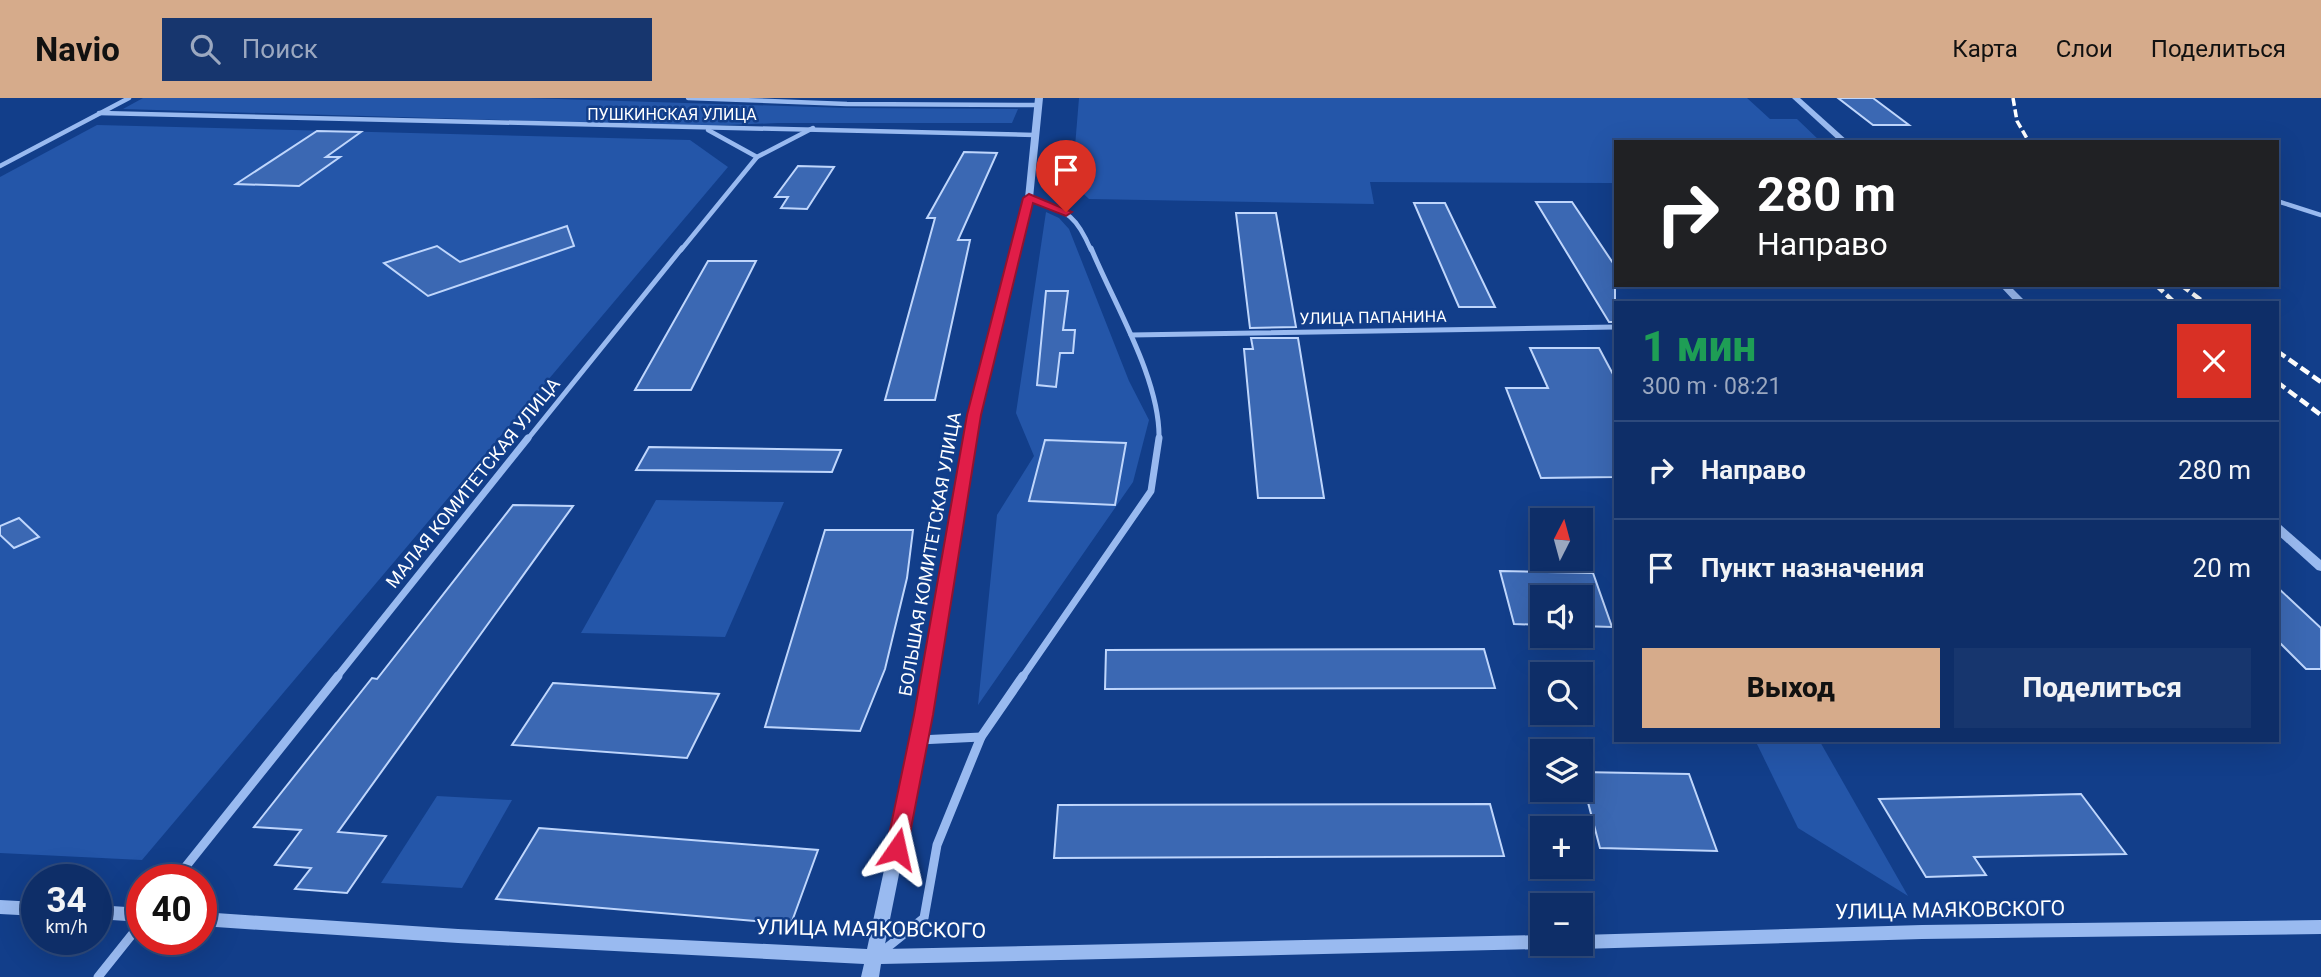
<!DOCTYPE html>
<html lang="ru">
<head>
<meta charset="utf-8">
<style>
	body { margin:0; font-family:Roboto,sans-serif; background:#17366e; color:#f1f3f6; height:100vh; display:flex; flex-direction:column; font-size:26px; white-space:nowrap }
	* { box-sizing:border-box; margin:0 }
	p { font-size:23px; color:#9ba8c0 }
	.icon { flex:none; width:38px; height:38px; fill:none; stroke:currentColor; stroke-width:2; stroke-linecap:round; stroke-linejoin:round }
	.map { position:relative; flex:1; overflow:hidden }
	.sheet { position:absolute; left:1614px; top:203px; width:665px; height:441px; display:flex; flex-direction:column; background:#0e2e68; border-radius:0px; box-shadow:0 7px 28px #0002,0 0 0 2px #2e4a7c }
	.sheet>* { flex:none }
	.banner { position:absolute; left:1614px; top:42px; width:665px; height:147px; border-radius:0px; box-shadow:0 7px 28px #0002,0 0 0 2px #2e4a7c; background:#202124; color:#fff; overflow:hidden }
	.needle { width:46px; rotate:6deg }
	.controls { position:absolute; left:1530px; top:410px; display:grid; gap:14px }
	.controls a { display:grid; place-items:center; width:63px; height:63px; border-radius:0px; background:#0e2e68; box-shadow:0 7px 28px #0002,0 0 0 2px #2e4a7c; font-size:35px }
	.speed { position:absolute; left:21px; top:766px; display:flex; gap:14px; font-size:35px; font-weight:700; text-align:center }
	.speed>* { display:grid; place-content:center; width:91px; height:91px; border-radius:50%; background:#0e2e68; box-shadow:0 7px 28px #0002,0 0 0 2px #2e4a7c; line-height:1 }
	.speed small { font-size:18px; font-weight:400 }
	.speed .limit { border:10px solid #d22; background:#fff; color:#111 }
	.pin { position:absolute; display:grid; place-items:center; width:60px; height:60px; color:#fff; margin:-72px -30px; border-radius:50% 50% 50% 0; rotate:-45deg; box-shadow:0 0 7px #0007 }
	.pin .icon { rotate:45deg }
	.me { position:absolute; width:77px; margin:-38px; rotate:11deg; stroke-linejoin:round; filter:drop-shadow(0 0 5px #0008) }
	.turn { display:flex; align-items:center; gap:24px; height:147px; padding:0 28px; font-size:32px }
	.turn .icon { width:91px; height:91px; stroke-width:2.5 }
	.turn b { display:block; font-size:49px; line-height:60px }
	.round { display:grid; place-items:center; flex:none; width:74px; height:74px; border-radius:0px; background:#17366e }
	.head { display:flex; align-items:center; justify-content:space-between; height:119px; padding:0 28px }
	h1 { font-size:42px; font-weight:800; line-height:52px; color:#1e9e55 }
	.action { display:flex; gap:14px; margin-top:auto; padding:14px 28px }
	.action a { flex:1; height:80px; border-radius:0px; background:#d6ab8b; color:#111; font-size:28px; font-weight:800; line-height:80px; text-align:center }
	.action a+a { background:#17366e; color:#f1f3f6 }
	ul { padding:0; list-style:none }
	li { display:flex; align-items:center; gap:21px; height:98px; padding:0 28px; border-top:2px solid #2e4a7c }
	li div { flex:1 }
	li b { display:block; font-size:26px }
	li em { font-style:normal }
	header { display:flex; align-items:center; gap:42px; box-sizing:border-box; height:98px; padding:0 35px; background:#d6ab8b; color:#111 }
	header strong { font-size:33px }
	nav { display:flex; gap:38px; margin-inline-start:auto; font-size:24px }
	.search { width:490px; height:63px; background:#17366e; display:flex; align-items:center; gap:18px; box-sizing:border-box; padding:0 24px; border-radius:0px; color:#9ba8c0; font-size:26px }
	.map>svg:first-child { display:block }
	.green { fill:#2456a9 }
	.building { fill:#3b68b3; stroke:#bfd6fc; stroke-width:2 }
	.lines { fill:none; stroke-linecap:round; stroke-linejoin:round }
	.minor-far3 { stroke:#99baf0; stroke-width:4.5 }
	.minor-far2 { stroke:#99baf0; stroke-width:5 }
	.minor-far1 { stroke:#99baf0; stroke-width:7 }
	.minor { stroke:#99baf0; stroke-width:9 }
	.tertiary { fill:#99baf0; fill-rule:evenodd }
	.rail-far1 { stroke:#fff; stroke-width:3.5; stroke-dasharray:8 3.5; stroke-linecap:butt }
	.rail { stroke:#fff; stroke-width:4.5; stroke-dasharray:10 4.5; stroke-linecap:butt }
	.route { fill:#e11d48; stroke:#92132f; stroke-width:2 }
	.labels { text-anchor:middle; stroke-width:5; stroke-linejoin:round; paint-order:stroke }
	.far-street-label { font-size:16px; fill:#fff; stroke:#123e8a }
	.street-label { font-size:18px; fill:#fff; stroke:#123e8a }
	.near-street-label { font-size:21px; fill:#fff; stroke:#123e8a }
</style>
</head>
<body>
<header>
<strong>Navio</strong>
<div class="search"><svg class="icon" aria-label="search" viewBox="0 0 24 24"><circle cx="10" cy="10" r="6"/><path d="M15 15l6 6"/></svg>Поиск</div>
<nav><a>Карта</a><a>Слои</a><a>Поделиться</a></nav>
</header>
<div class="map">
<svg width="2321" height="879" viewBox="0 0 2321 879">
	<rect width="100%" height="100%" fill="#123e8a"/>
	<g class="green">
		<path d="M143 0H528L848 10 1018 11 1012 25H778L702 28 123 11Z"/>
		<path d="M1079 0H1747L1770 21H1797L1821 44H1615V85L1370 84 1374 106 1089 101 1072 85Z"/>
		<path d="M97 27 690 42 728 69 142 762 0 755V79Z"/>
		<path d="M1046 114 1059 120 1069 131 1129 283 1149 322 1133 384 978 607 997 417 1034 358 1016 315Z"/>
		<path d="M656 402 784 404 725 539 581 535Z"/>
		<path d="M1755 642H1819L1908 798 1798 730Z"/>
		<path d="M437 698 512 702 462 790 381 785Z"/>
	</g>
	<g class="building">
		<path d="M1838 0H1873L1909 27H1873Z"/>
		<path d="M317 33 361 34 326 59H340L299 88 236 86Z"/>
		<path d="M964 54 997 55 958 142H970L935 302H885L935 120H927Z"/>
		<path d="M798 68 834 69 807 111 781 110 788 99H775Z"/>
		<path d="M1536 104H1572L1615 168V224H1609Z"/>
		<path d="M1414 105H1445L1495 209H1459Z"/>
		<path d="M1236 115H1276L1296 229 1250 230Z"/>
		<path d="M567 128 574 148 428 198 384 165 437 148 460 164Z"/>
		<path d="M708 163H756L691 292H635Z"/>
		<path d="M1046 193H1068L1063 232H1075L1073 255H1060L1056 289 1037 287Z"/>
		<path d="M1251 240H1298L1324 400H1258L1244 251H1253Z"/>
		<path d="M1530 250H1599L1615 280V379L1541 380 1506 290H1548Z"/>
		<path d="M1045 342 1126 345 1115 407 1029 403Z"/>
		<path d="M649 349 841 352 832 374 636 372Z"/>
		<path d="M513 407 573 408 338 734 386 738 347 795 295 791 311 770 275 767 301 732 254 729 372 580 377 581Z"/>
		<path d="M19 420 39 439 14 450 0 437V428Z"/>
		<path d="M825 432H913L907 480 885 571 860 633 765 629Z"/>
		<path d="M1500 473 1593 475 1612 529 1580 528V499H1542V527L1514 526Z"/>
		<path d="M2277 489 2321 530V571H2306L2277 542Z"/>
		<path d="M1484 551 1495 590 1105 591 1106 552Z"/>
		<path d="M553 585 719 596 687 660 512 647Z"/>
		<path d="M1580 674 1689 676 1717 753 1600 750Z"/>
		<path d="M2081 696 2126 756 1974 759 1986 777 1926 779 1879 701Z"/>
		<path d="M1490 706 1504 758 1054 760 1058 707Z"/>
		<path d="M539 730 818 752 791 826 496 801Z"/>
	</g>
	<g class="lines">
		<g class="minor-far3">
			<path d="M688 0 847 6 1038 7"/>
			<path d="M99 15 1034 37"/>
			<path d="M708 32 757 59"/>
			<path d="M0 68 129 0"/>
			<path d="M1029 100C1066 114 1075 114 1091 152"/>
			<path d="M2277 103 2321 117"/>
			<path d="M681 152 757 59 813 30"/>
		</g>
		<g class="minor-far2">
			<path d="M1091 150C1114 206 1161 282 1159 342"/>
			<path d="M1131 237 1615 229"/>
			<path d="M527 342 682 150"/>
		</g>
		<g class="minor-far1">
			<path d="M336 580 528 340"/>
			<path d="M1022 580 1151 393 1159 340"/>
		</g>
		<g class="minor">
			<path d="M919 642 981 639"/>
			<path d="M175 782 338 578"/>
			<path d="M879 856 924 820 937 747 981 639 1023 578"/>
			<path d="M98 879 142 824"/>
		</g>
		<g class="tertiary">
			<path d="M1035 0H1043L1033 100 979 317 926 642 884 851 1542 837V845H1550L1548 849 1542 851 881 866 879 879H861L864 866 458 845 201 828V814L458 831 867 851 912 642 969 317 1025 100Z"/>
			<path d="M1792 0H1800L1849 44H1840Z"/>
			<path d="M1999 187H2009L2027 205H2016Z"/>
			<path d="M2277 426 2281 427 2321 462V473L2317 472 2277 436Z"/>
			<path d="M0 802 37 804V818L0 816Z"/>
			<path d="M96 807 142 810V824L96 821Z"/>
			<path d="M2321 822V836L1922 841 1580 851 1574 849 1572 845H1580V837L1922 827Z"/>
		</g>
		<path class="rail-far1" d="M2013 0 2017 23 2029 44"/>
		<g class="rail">
			<path d="M2156 187 2175 205"/>
			<path d="M2181 187 2205 205"/>
			<path d="M2277 253 2321 284"/>
			<path d="M2277 284 2321 317"/>
		</g>
	</g>
	<path class="route" d="M1029 96 1072 114 1066 118 1033 105 981 317 933 617 907 751 904 757 897 759 889 757 886 751 914 617 967 317 1023 100Z"/>
	<g class="labels">
		<g class="far-street-label">
			<text x="672" y="22">ПУШКИНСКАЯ УЛИЦА</text>
			<text transform="translate(1373 219) rotate(-1)" y="6">УЛИЦА ПАПАНИНА</text>
		</g>
		<g class="street-label">
			<text transform="translate(473 385) rotate(-51)" y="6">МАЛАЯ КОМИТЕТСКАЯ УЛИЦА</text>
			<text transform="translate(930 456) rotate(-80)" y="6">БОЛЬШАЯ КОМИТЕТСКАЯ УЛИЦА</text>
		</g>
		<g class="near-street-label">
			<text transform="translate(1950 812) rotate(-1)" y="7">УЛИЦА МАЯКОВСКОГО</text>
			<text transform="translate(871 831) rotate(1)" y="7">УЛИЦА МАЯКОВСКОГО</text>
		</g>
	</g>
</svg>
<div class="controls">
<a><svg class="needle" viewBox="-14 -14 28 28"><path d="M0-13l5 13h-10z" fill="#e53935"/><path d="M0 13l5-13h-10z" fill="#9ba8c0"/></svg></a>
<a><svg class="icon" aria-label="sound" viewBox="0 0 24 24"><path d="M4 9h4l5-4v14l-5-4H4zM17 9q2 3 0 6"/></svg></a>
<a><svg class="icon" aria-label="search" viewBox="0 0 24 24"><circle cx="10" cy="10" r="6"/><path d="M15 15l6 6"/></svg></a>
<a><svg class="icon" aria-label="layers" viewBox="0 0 24 24"><path d="M12 4l9 5-9 5-9-5zM3 14l9 5 9-5"/></svg></a>
<a>+</a>
<a>−</a>
</div>
<div class="speed"><div>34<small>km/h</small></div><div class="limit">40</div></div>
<div class="pin" style="left:1066px;top:114px;background:#d93025"><svg class="icon" aria-label="arrive" viewBox="0 0 24 24"><path d="M6 21V4h12l-3 4 3 4H6"/></svg></div>
<svg class="me" style="left:897px;top:751px" viewBox="-20 -20 40 40"><path d="M0-17L14 15 0 8-14 15z" fill="#e11d48" stroke="#fff" stroke-width="4"/></svg>
<div class="banner">
<div class="turn"><svg class="icon" aria-label="right" viewBox="0 0 24 24"><path d="M7 20v-9h11M14 6l5 5-5 5"/></svg><div><b>280 m</b>Направо</div></div>
</div>
<section class="sheet">
<div class="head"><div><h1>1 мин</h1><p>300 m · 08:21</p></div><a class="round" style="background:#d93025;color:#fff"><svg class="icon" aria-label="close" viewBox="0 0 24 24"><path d="M6 6l12 12M18 6L6 18"/></svg></a></div>
<ul>
<li><svg class="icon" aria-label="right" viewBox="0 0 24 24"><path d="M7 20v-9h11M14 6l5 5-5 5"/></svg><div><b>Направо</b></div><em>280 m</em></li>
<li><svg class="icon" aria-label="arrive" viewBox="0 0 24 24"><path d="M6 21V4h12l-3 4 3 4H6"/></svg><div><b>Пункт назначения</b></div><em>20 m</em></li>
</ul>
<div class="action"><a>Выход</a><a>Поделиться</a></div>
</section>
</div>
</body>
</html>
